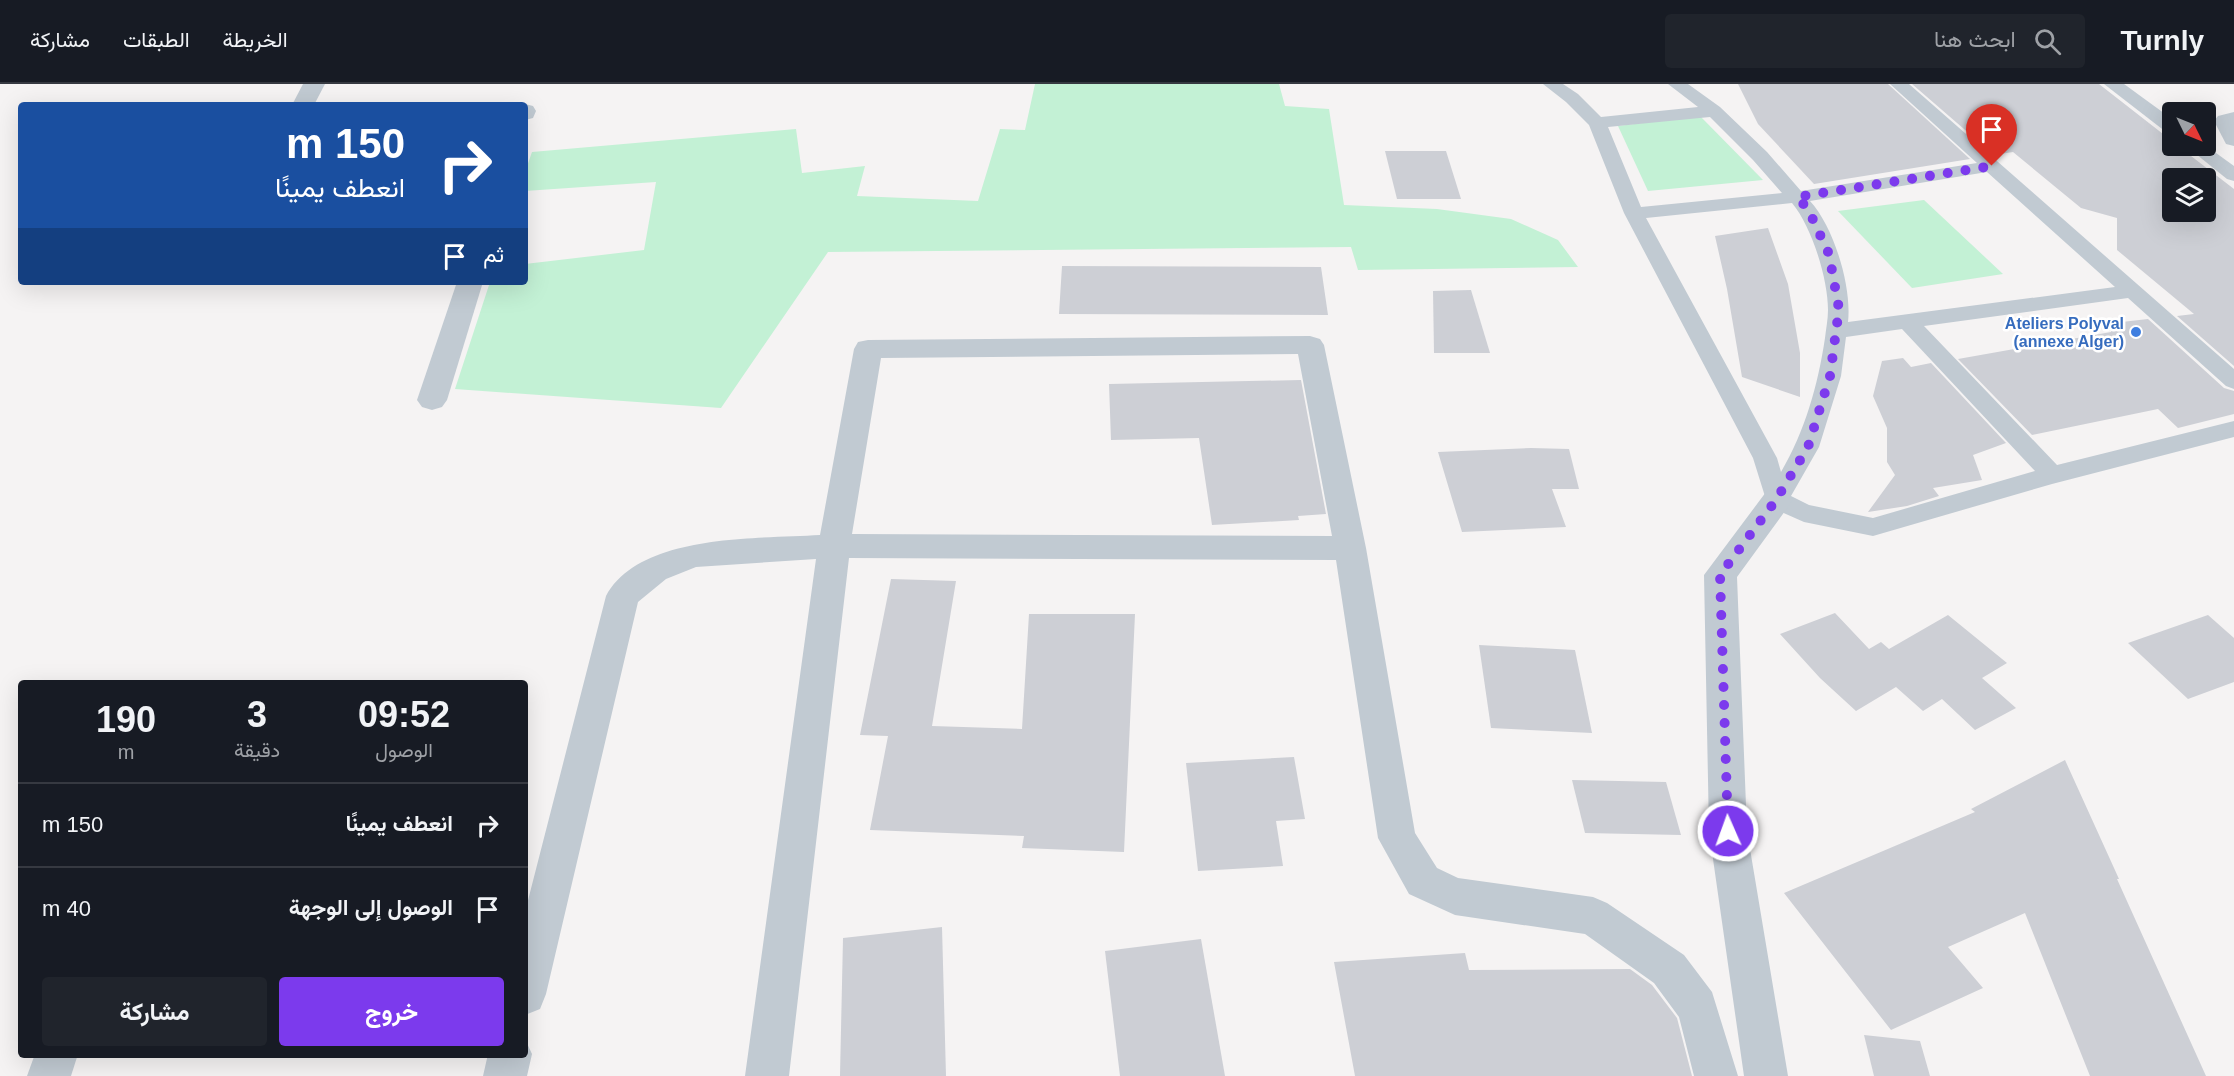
<!DOCTYPE html>
<html lang="ar">
<head>
<meta charset="utf-8">
<style>
	body { margin:0; font-family:Helvetica,Vazirmatn,sans-serif; background:#20242c; color:#f1f3f6; direction:rtl; height:100vh; display:flex; flex-direction:column; font-size:22px; white-space:nowrap }
	* { box-sizing:border-box; margin:0 }
	p { font-size:20px; color:#9ea1a6 }
	.icon { flex:none; width:33px; height:33px; fill:none; stroke:currentColor; stroke-width:2; stroke-linecap:round; stroke-linejoin:round }
	.map { position:relative; flex:1; overflow:hidden; direction:ltr }
	.side { position:absolute; left:18px; top:596px; width:510px; height:378px; display:flex; flex-direction:column; background:#171b24; border-radius:6px; box-shadow:0 6px 24px #0002; direction:rtl }
	.side>* { flex:none }
	.guide { position:absolute; left:18px; top:18px; width:510px; height:183px; border-radius:6px; box-shadow:0 6px 24px #0002; direction:rtl; background:#1a4fa0; color:#fff; overflow:hidden }
	.needle { width:39px; rotate:133deg }
	.fabs { position:absolute; left:2162px; top:18px; display:grid; gap:12px }
	.fabs a { display:grid; place-items:center; width:54px; height:54px; border-radius:6px; background:#171b24; box-shadow:0 6px 24px #0002; font-size:30px }
	.pin { position:absolute; display:grid; place-items:center; width:51px; height:51px; color:#fff; margin:-62px -26px; border-radius:50% 50% 50% 0; rotate:-45deg; box-shadow:0 0 6px #0007 }
	.pin .icon { rotate:45deg }
	.me { position:absolute; width:66px; margin:-33px; rotate:358deg; stroke-linejoin:round; filter:drop-shadow(0 0 4px #0008) }
	.turn { display:flex; align-items:center; gap:21px; height:126px; padding:0 24px; font-size:27px }
	.turn .icon { width:78px; height:78px; stroke-width:2.5 }
	.turn b { display:block; font-size:42px; line-height:51px }
	.then { display:flex; align-items:center; height:57px; padding:0 24px; background:#0003; gap:12px; font-size:22px }
	.eta { display:flex; justify-content:space-evenly; align-items:center; height:102px; text-align:center }
	.eta b { font-size:36px; font-weight:700; line-height:42px }
	.primary-button { display:flex; gap:12px; margin-top:auto; padding:12px 24px }
	.primary-button a { flex:1; height:69px; border-radius:6px; background:#7c3aed; color:#fff; font-size:24px; font-weight:700; line-height:69px; text-align:center }
	.primary-button a+a { background:#20242c; color:#f1f3f6 }
	ul { padding:0; list-style:none }
	li { display:flex; align-items:center; gap:18px; height:84px; padding:0 24px; border-top:2px solid #363941 }
	li div { flex:1 }
	li b { display:block; font-size:22px }
	li em { font-style:normal }
	header { display:flex; align-items:center; gap:36px; box-sizing:border-box; height:84px; padding:0 30px; background:#171b24; border-bottom:2px solid #363941 }
	header strong { font-size:28px }
	nav { display:flex; gap:33px; margin-inline-start:auto; font-size:21px }
	.search { width:420px; height:54px; background:#20242c; display:flex; align-items:center; gap:15px; box-sizing:border-box; padding:0 21px; border-radius:6px; color:#9ea1a6; font-size:22px }
	.map>svg:first-child { display:block }
	.green { fill:#c3f1d5 }
	.building { fill:#cdcfd5; fill-rule:evenodd }
	.lines { fill:none; stroke-linecap:round; stroke-linejoin:round }
	.lane { fill:#c1cad2; fill-rule:evenodd }
	.street { fill:#c1cad2; fill-rule:evenodd }
	.route { stroke:#7c3aed; stroke-width:10; stroke-dasharray:0 18 }
	.shop-dot { fill:#3f7fe0; stroke:#fff; stroke-width:2 }
	.labels { text-anchor:middle; stroke-width:5; stroke-linejoin:round; paint-order:stroke }
	.shop-label { font-size:16px; font-weight:bold; fill:#366cbe; stroke:#fff; text-anchor:end }
</style>
</head>
<body>
<header>
<strong>Turnly</strong>
<div class="search"><svg class="icon" aria-label="search" viewBox="0 0 24 24"><circle cx="10" cy="10" r="6"/><path d="M15 15l6 6"/></svg>ابحث هنا</div>
<nav><a>الخريطة</a><a>الطبقات</a><a>مشاركة</a></nav>
</header>
<div class="map">
<svg width="2234" height="992" viewBox="0 0 2234 992">
	<rect width="100%" height="100%" fill="#f5f3f3"/>
	<g class="green">
		<path d="M1035 0H1279L1285 22 1329 25 1344 121 1437 125 1511 135 1558 156 1578 183 1358 186 1351 163 828 168 721 324 455 305 490 198H525V180L644 166 656 98 525 107V88L532 68 796 45 802 89 865 82 857 112 978 117 1000 45 1025 46Z"/>
		<path d="M1700 32 1763 96 1648 107 1618 42Z"/>
		<path d="M1924 116 2003 190 1912 204 1838 127Z"/>
	</g>
	<g class="building">
		<path d="M1738 0H1888L1970 75 1814 100 1758 40Z"/>
		<path d="M1912 0H2099L2172 57V62H2178L2234 105V282L2177 232 2194 230 2117 166V134L2081 124 2013 68 1994 71ZM2172 94H2205V128H2172Z"/>
		<path d="M1385 67H1446L1461 115H1397Z"/>
		<path d="M1768 144 1788 200 1800 269V313L1742 293 1727 205 1715 152Z"/>
		<path d="M1062 182 1321 183 1328 231 1059 230Z"/>
		<path d="M1471 206 1490 269H1434L1433 207Z"/>
		<path d="M2148 235 2224 304 2234 307V330L2178 344 2158 325 2032 351 1958 275 2111 248 2113 239Z"/>
		<path d="M1903 274 1911 283 1931 279 2006 359 1973 371 1982 396 1933 404 1939 412 1907 422 1868 428 1895 391 1887 378V344L1873 312 1882 277Z"/>
		<path d="M1301 296 1326 430 1298 432 1299 436 1212 441 1199 354 1111 356 1109 300Z"/>
		<path d="M1531 364 1569 365 1579 405H1552L1566 443 1462 448 1438 368Z"/>
		<path d="M891 495 956 497 932 642 1022 645 1029 530H1135L1124 768 1022 764 1024 752 870 746 888 652 860 651Z"/>
		<path d="M1835 529 1869 565 1881 558 1889 565 1948 531 2007 579 1982 594 2016 624 1975 646 1942 615 1923 627 1896 603 1856 627 1820 594 1780 550Z"/>
		<path d="M2208 531 2234 554V598L2188 615 2128 559Z"/>
		<path d="M1479 561 1575 566 1592 649 1491 644Z"/>
		<path d="M1294 673 1305 735 1276 737 1283 782 1198 787 1186 679Z"/>
		<path d="M2065 676 2119 795H2117L2206 992H2090L2025 829 1948 863 1983 904 1891 946 1784 809 1975 728 1971 725Z"/>
		<path d="M1572 696 1666 698 1681 751 1585 749Z"/>
		<path d="M942 843 946 992H840L843 854Z"/>
		<path d="M1201 855 1225 992H1120L1105 867Z"/>
		<path d="M1465 869 1469 886 1630 885 1652 901 1677 934 1692 992H1355L1334 878Z"/>
		<path d="M1864 951 1920 957 1930 992H1874Z"/>
	</g>
	<g class="lines">
		<g class="lane">
			<path d="M1543 0H1563L1578 10 1601 33 1698 23 1668 0H1688L1720 23 1767 68 1801 107 1977 79 1890 0H1909L2234 285V305L2226 302 2128 214 1924 242 2057 381 2234 337V353L2052 400 1873 452 1804 438 1768 422 1753 374 1624 129 1589 41 1566 18ZM1710 33 1753 76 1782 109 1641 123 1608 43ZM1987 88 2115 203 1848 238C1852 203 1834 143 1810 117ZM1792 119C1812 143 1828 195 1828 226 1828 235 1826 245 1825 254 1818 301 1805 347 1781 388L1777 374 1646 134ZM1902 245 2035 387 1873 434 1809 421 1791 412 1819 363 1841 292 1846 253Z"/>
			<path d="M2104 0H2124L2172 35V49L2166 48Z"/>
			<path d="M2205 61 2234 82V97L2227 95 2186 62Z"/>
		</g>
		<g class="street">
			<path d="M303 0H325L314 21H292Z"/>
			<path d="M525 20 533 22 536 27 533 34 525 36V21H521Z"/>
			<path d="M2234 28V62L2226 60 2214 37 2218 32Z"/>
			<path d="M457 198H483L447 316 442 323 432 326 422 323 417 316Z"/>
			<path d="M1310 252 1320 255 1324 261 1366 464 1415 749 1437 784 1458 794 1593 813 1607 819 1684 871 1712 908 1738 992H1694L1679 933 1654 899 1585 850 1455 831 1409 810 1378 754 1336 476 849 474 789 992H745L816 475 696 483 666 495 638 518 546 910 540 925 525 931V828L606 512C640 449 758 455 820 451L854 265 858 258 868 256ZM1298 270 1332 452 852 450 881 274Z"/>
			<path d="M1777 404 1788 408 1793 416 1737 493 1747 747 1788 992H1744L1709 747 1704 491 1766 408Z"/>
			<path d="M525 955 532 970 527 992H483L488 970H525Z"/>
			<path d="M35 970H78L71 992H27Z"/>
		</g>
	</g>
	<g class="lines">
		<path class="route" d="M1728 747 1720 491 1776 416 1808 363 1830 292 1839 225 1829 170 1808 125 1797 113 1992 82"/>
	</g>
	<circle class="shop-dot" cx="2136" cy="248" r="6"/>
	<g class="labels">
		<g class="shop-label">
			<text x="2124" y="245">Ateliers Polyval<tspan x="2124" dy="18">(annexe Alger)</tspan></text>
		</g>
	</g>
</svg>
<div class="fabs">
<a><svg class="needle" viewBox="-14 -14 28 28"><path d="M0-13l5 13h-10z" fill="#e53935"/><path d="M0 13l5-13h-10z" fill="#9ea1a6"/></svg></a>
<a><svg class="icon" aria-label="layers" viewBox="0 0 24 24"><path d="M12 4l9 5-9 5-9-5zM3 14l9 5 9-5"/></svg></a>
</div>
<div class="pin" style="left:1992px;top:82px;background:#d93025"><svg class="icon" aria-label="arrive" viewBox="0 0 24 24"><path d="M6 21V4h12l-3 4 3 4H6"/></svg></div>
<svg class="me" style="left:1728px;top:747px" viewBox="-20 -20 40 40"><circle r="17" fill="#7c3aed" stroke="#fff" stroke-width="3"/><path d="M0-11L8 9 0 5-8 9z" fill="#fff"/></svg>
<div class="guide">
<div class="turn"><svg class="icon" aria-label="right" viewBox="0 0 24 24"><path d="M7 20v-9h11M14 6l5 5-5 5"/></svg><div><b>150 m</b>انعطف يمينًا</div></div>
<div class="then">ثم<svg class="icon" aria-label="arrive" viewBox="0 0 24 24"><path d="M6 21V4h12l-3 4 3 4H6"/></svg></div>
</div>
<section class="side">
<div class="eta">
<div><b>09:52</b><p>الوصول</p></div>
<div><b>3</b><p>دقيقة</p></div>
<div><b>190</b><p>m</p></div>
</div>
<ul>
<li><svg class="icon" aria-label="right" viewBox="0 0 24 24"><path d="M7 20v-9h11M14 6l5 5-5 5"/></svg><div><b>انعطف يمينًا</b></div><em>150 m</em></li>
<li><svg class="icon" aria-label="arrive" viewBox="0 0 24 24"><path d="M6 21V4h12l-3 4 3 4H6"/></svg><div><b>الوصول إلى الوجهة</b></div><em>40 m</em></li>
</ul>
<div class="primary-button"><a>خروج</a><a>مشاركة</a></div>
</section>
</div>
</body>
</html>
